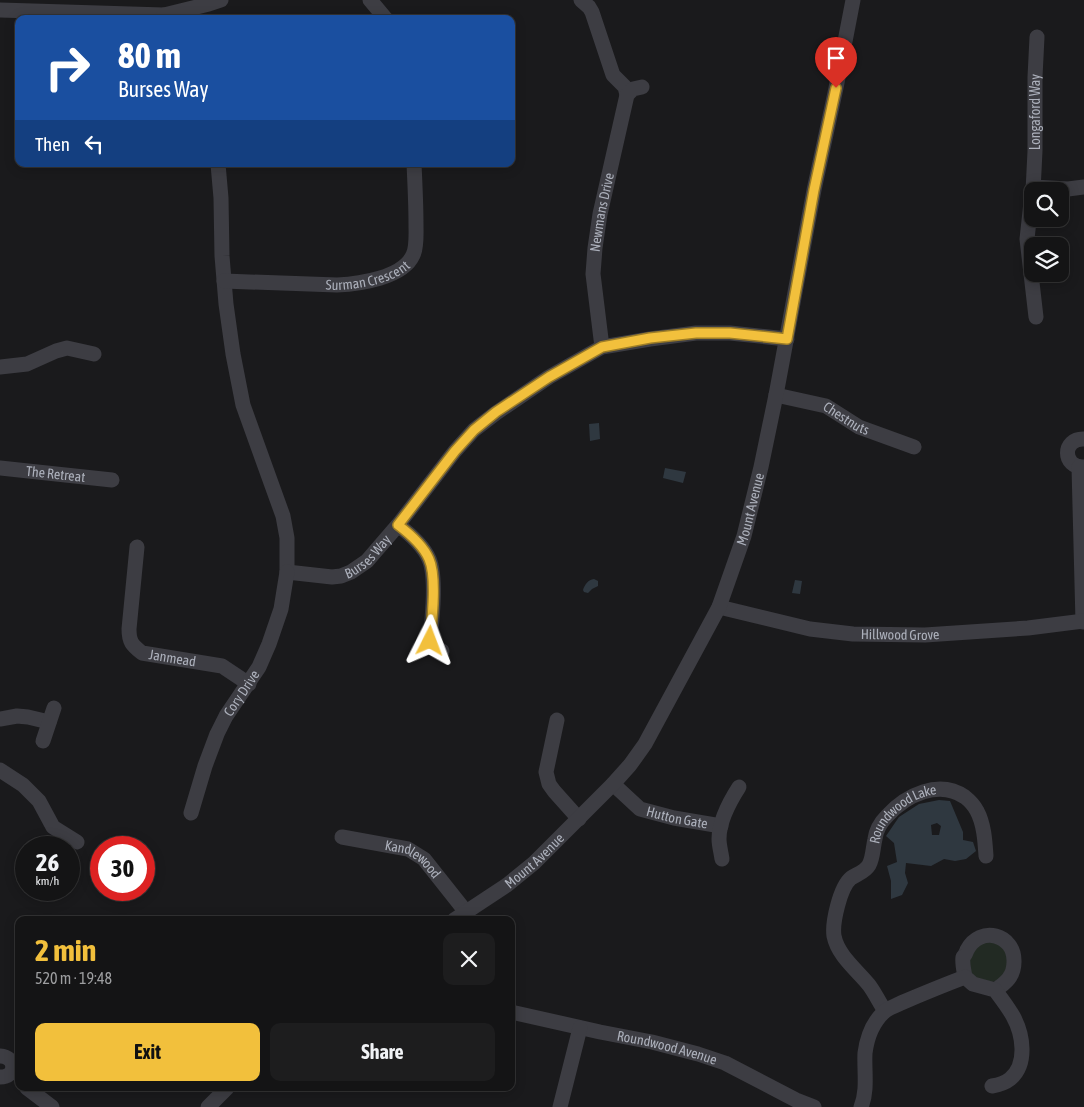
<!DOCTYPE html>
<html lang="en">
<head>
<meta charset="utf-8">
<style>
	body { margin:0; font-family:"Asap Condensed",sans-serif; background:#1d1d1e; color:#f1f3f6; height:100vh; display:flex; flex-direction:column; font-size:19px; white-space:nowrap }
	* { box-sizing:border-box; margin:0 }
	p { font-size:16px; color:#9d9ea0 }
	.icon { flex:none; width:28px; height:28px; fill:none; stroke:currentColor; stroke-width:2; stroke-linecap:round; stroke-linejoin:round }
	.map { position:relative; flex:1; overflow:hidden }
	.details { position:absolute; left:15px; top:916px; width:500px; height:175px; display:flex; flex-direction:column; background:#141415; border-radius:10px; box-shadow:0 2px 12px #0003,0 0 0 1px #333334 }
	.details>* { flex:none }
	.top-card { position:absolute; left:15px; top:15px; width:500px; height:152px; border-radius:10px; box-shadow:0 2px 12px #0003,0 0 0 1px #333334; background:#1a4fa0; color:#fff; overflow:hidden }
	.tools { position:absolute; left:1024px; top:182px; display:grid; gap:10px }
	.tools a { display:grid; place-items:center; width:45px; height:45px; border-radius:10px; background:#141415; box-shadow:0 2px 12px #0003,0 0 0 1px #333334; font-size:25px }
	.speed { position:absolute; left:15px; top:836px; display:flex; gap:10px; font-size:25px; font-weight:700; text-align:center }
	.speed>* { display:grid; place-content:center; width:65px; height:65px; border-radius:50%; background:#141415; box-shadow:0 2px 12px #0003,0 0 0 1px #333334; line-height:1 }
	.speed small { font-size:12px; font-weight:400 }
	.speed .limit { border:8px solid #d22; background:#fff; color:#111 }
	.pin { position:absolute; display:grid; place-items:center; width:42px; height:42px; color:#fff; margin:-51px -21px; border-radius:50% 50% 50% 0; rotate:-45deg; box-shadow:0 0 5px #0007 }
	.pin .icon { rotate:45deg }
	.me { position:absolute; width:55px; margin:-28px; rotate:3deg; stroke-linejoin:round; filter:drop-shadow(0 0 4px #0008) }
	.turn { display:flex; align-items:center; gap:18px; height:105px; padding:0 20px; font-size:22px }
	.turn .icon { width:65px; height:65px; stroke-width:2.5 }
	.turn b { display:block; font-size:35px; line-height:42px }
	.then { display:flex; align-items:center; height:48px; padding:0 20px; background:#0003; gap:10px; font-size:19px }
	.round { display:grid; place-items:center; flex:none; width:52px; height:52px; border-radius:10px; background:#1d1d1e }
	.summary { display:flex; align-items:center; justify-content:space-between; height:85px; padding:0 20px }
	h1 { font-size:30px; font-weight:700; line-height:38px; color:#f2c03c }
	.primary-button { display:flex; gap:10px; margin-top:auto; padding:10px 20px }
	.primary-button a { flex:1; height:58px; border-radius:10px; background:#f2c03c; color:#111; font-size:20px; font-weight:700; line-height:58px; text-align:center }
	.primary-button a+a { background:#1d1d1e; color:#f1f3f6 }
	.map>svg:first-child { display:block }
	.green { fill:#222a23 }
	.water { fill:#2f3840; fill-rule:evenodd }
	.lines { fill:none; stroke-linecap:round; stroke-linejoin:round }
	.minor { stroke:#3d3d43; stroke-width:15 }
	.route-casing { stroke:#9d7d27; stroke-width:12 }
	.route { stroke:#f2c03c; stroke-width:9 }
	.labels { text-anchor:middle; stroke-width:4; stroke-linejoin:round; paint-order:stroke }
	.street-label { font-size:14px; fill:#acb0bb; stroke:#151517 }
</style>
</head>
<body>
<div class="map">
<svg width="1084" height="1107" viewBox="0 0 1084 1107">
	<rect width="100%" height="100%" fill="#1a1a1c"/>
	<path class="green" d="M982 940 1005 946 1009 968 1000 980 992 982 975 978 971 972 969 954Z"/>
	<g class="water">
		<path d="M599 423 600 439 590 441 589 424Z"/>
		<path d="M665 468 686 472 683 483 663 478Z"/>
		<path d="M594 579 598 581V586L592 589 588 593 584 592 583 590C585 584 588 580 594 579Z"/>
		<path d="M795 580 802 581 800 594 792 593Z"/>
		<path d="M939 800 950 801 963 832V840L973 842 976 851 966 859 955 861 944 859 931 866 906 863 905 873 908 883 902 895 891 899V881L887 866 897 862 894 843 886 836 899 817 919 804ZM937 823 941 826 939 835H932L931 825Z"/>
	</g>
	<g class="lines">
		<g class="minor">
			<path d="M370 0 386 19"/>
			<path d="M581 0 589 7 592 12 613 75 625 87 627 95"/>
			<path d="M0 10 164 15 165 19"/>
			<path d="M164 15 209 4 221 0"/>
			<path id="s1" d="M218 164 221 198 222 256 226 304 233 354 243 405 283 516 287 538V572L332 577 341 576 351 572 367 561 398 525 455 451 474 430 496 413 549 377 602 347 650 339 696 333H730L787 339"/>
			<path d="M1033 187 1068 189 1084 187"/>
			<path id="s2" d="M1033 191 1035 151V77L1037 37"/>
			<path d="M1032 193 1027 239 1036 317"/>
			<path id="s3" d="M224 281 337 285C359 284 403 278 413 255 417 247 416 234 416 225 416 205 415 184 414 164"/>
			<path id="s4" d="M602 347 593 274 595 248 600 214 627 95 633 89 642 87"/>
			<path d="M0 367 27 364 56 351 67 348 94 354"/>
			<path id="s5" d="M776 395 826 406 859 427 914 447"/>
			<path d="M1084 439C1062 438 1062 468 1084 467"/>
			<path d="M1079 467 1083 622"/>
			<path id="s6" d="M0 468 112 480"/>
			<path d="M398 525C410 534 423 545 429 559 437 577 432 620 430 641L436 648 442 651"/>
			<path id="s7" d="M137 547 129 629C129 642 132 645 142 653L222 666 249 684"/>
			<path id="s8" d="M719 607 810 629 853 634 925 635 1028 628 1084 621"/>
			<path d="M0 719 17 716 28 717 49 722"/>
			<path d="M557 720 546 772 549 784 554 791 579 819"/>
			<path d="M43 741 54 708"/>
			<path d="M0 770 23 785 39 801 53 827 77 842"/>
			<path id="s9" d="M613 784 640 809 674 818 721 826"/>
			<path id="s10" d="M191 813 205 766 217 734 226 716 259 667 269 644 281 609 287 572"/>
			<path id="s11" d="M342 837 408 849 424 859 466 912"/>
			<path d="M722 859C721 852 719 845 719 839 719 822 730 801 739 787"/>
			<path id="s12" d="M454 920 507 885 534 863 613 784 630 765 645 744 719 607 744 536 761 467 776 395 814 190 836 88 853 0"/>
			<path d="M965 977C964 971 962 963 963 957 964 957 967 951 967 950 980 925 1015 934 1014 962 1014 976 1006 983 995 990"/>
			<path id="s13" d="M885 1011C879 1002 875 993 869 985 857 970 838 956 834 936 832 923 840 887 851 878 857 874 865 872 869 865 873 858 873 847 875 839 876 831 881 822 887 816 906 795 939 779 965 797 970 801 974 805 977 811 984 824 985 841 986 856"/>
			<path id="s14" d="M511 1012 600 1032 652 1042 698 1054 725 1063 796 1100 814 1107"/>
			<path d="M0 1056C17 1057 17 1077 0 1077"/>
			<path d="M27 1088 52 1107"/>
			<path d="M208 1107 227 1088"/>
			<path d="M560 1107 580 1028"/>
			<path d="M861 1107C868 1090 864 1071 865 1053 867 1038 872 1023 884 1012 888 1008 896 1006 901 1003 922 994 944 985 965 977L973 984 995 990C1001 998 1008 1007 1013 1016 1023 1034 1028 1064 1010 1079 1005 1083 998 1085 992 1086"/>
		</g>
	</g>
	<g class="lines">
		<defs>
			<path id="route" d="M430 641C432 620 437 577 429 559 423 545 410 534 398 525L455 451 474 430 496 412 549 377 602 347 650 338 696 333H730L787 339 814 190 836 88"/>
		</defs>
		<use href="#route" class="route-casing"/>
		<use href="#route" class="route"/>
	</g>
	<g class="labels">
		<g class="street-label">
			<text dy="5" stroke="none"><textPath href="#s2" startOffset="79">Longaford Way</textPath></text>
			<text dy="5" stroke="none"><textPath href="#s4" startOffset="136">Newmans Drive</textPath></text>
			<text dy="5" stroke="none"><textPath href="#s3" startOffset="145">Surman Crescent</textPath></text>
			<text dy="5" stroke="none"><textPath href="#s5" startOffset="75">Chestnuts</textPath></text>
			<text dy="5" stroke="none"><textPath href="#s6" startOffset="56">The Retreat</textPath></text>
			<text dy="5" stroke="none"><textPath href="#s12" startOffset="520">Mount Avenue</textPath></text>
			<text dy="5" stroke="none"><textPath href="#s1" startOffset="505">Burses Way</textPath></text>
			<text dy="5" stroke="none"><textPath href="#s8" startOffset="184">Hillwood Grove</textPath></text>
			<text dy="5" stroke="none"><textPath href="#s7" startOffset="142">Janmead</textPath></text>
			<text dy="5" stroke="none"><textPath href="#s10" startOffset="131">Cory Drive</textPath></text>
			<text dy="5" stroke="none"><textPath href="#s9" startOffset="75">Hutton Gate</textPath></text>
			<text dy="5" stroke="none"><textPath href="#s13" startOffset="242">Roundwood Lake</textPath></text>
			<text dy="5" stroke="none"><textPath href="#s12" startOffset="100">Mount Avenue</textPath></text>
			<text dy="5" stroke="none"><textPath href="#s11" startOffset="76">Kandlewood</textPath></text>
			<text dy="5" stroke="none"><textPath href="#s14" startOffset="160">Roundwood Avenue</textPath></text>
		</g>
	</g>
</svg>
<div class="tools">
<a><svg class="icon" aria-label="search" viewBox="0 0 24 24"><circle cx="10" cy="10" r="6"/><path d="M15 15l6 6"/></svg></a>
<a><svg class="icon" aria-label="layers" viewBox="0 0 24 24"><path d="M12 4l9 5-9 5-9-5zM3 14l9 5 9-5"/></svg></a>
</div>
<div class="speed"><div>26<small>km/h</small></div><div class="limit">30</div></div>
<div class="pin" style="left:836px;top:88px;background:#d93025"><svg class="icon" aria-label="arrive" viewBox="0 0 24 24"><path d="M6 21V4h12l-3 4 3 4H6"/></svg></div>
<svg class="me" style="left:430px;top:641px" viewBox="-20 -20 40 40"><path d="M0-17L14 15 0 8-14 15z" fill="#f2c03c" stroke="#fff" stroke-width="4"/></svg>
<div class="top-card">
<div class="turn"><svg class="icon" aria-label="right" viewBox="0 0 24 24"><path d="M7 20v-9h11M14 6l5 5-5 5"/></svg><div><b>80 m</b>Burses Way</div></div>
<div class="then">Then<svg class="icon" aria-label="left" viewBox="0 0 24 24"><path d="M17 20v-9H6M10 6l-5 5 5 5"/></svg></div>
</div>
<section class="details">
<div class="summary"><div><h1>2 min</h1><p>520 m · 19:48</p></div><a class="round"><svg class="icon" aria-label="close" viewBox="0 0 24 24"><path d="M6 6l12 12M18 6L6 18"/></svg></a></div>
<div class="primary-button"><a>Exit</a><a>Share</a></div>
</section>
</div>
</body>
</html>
